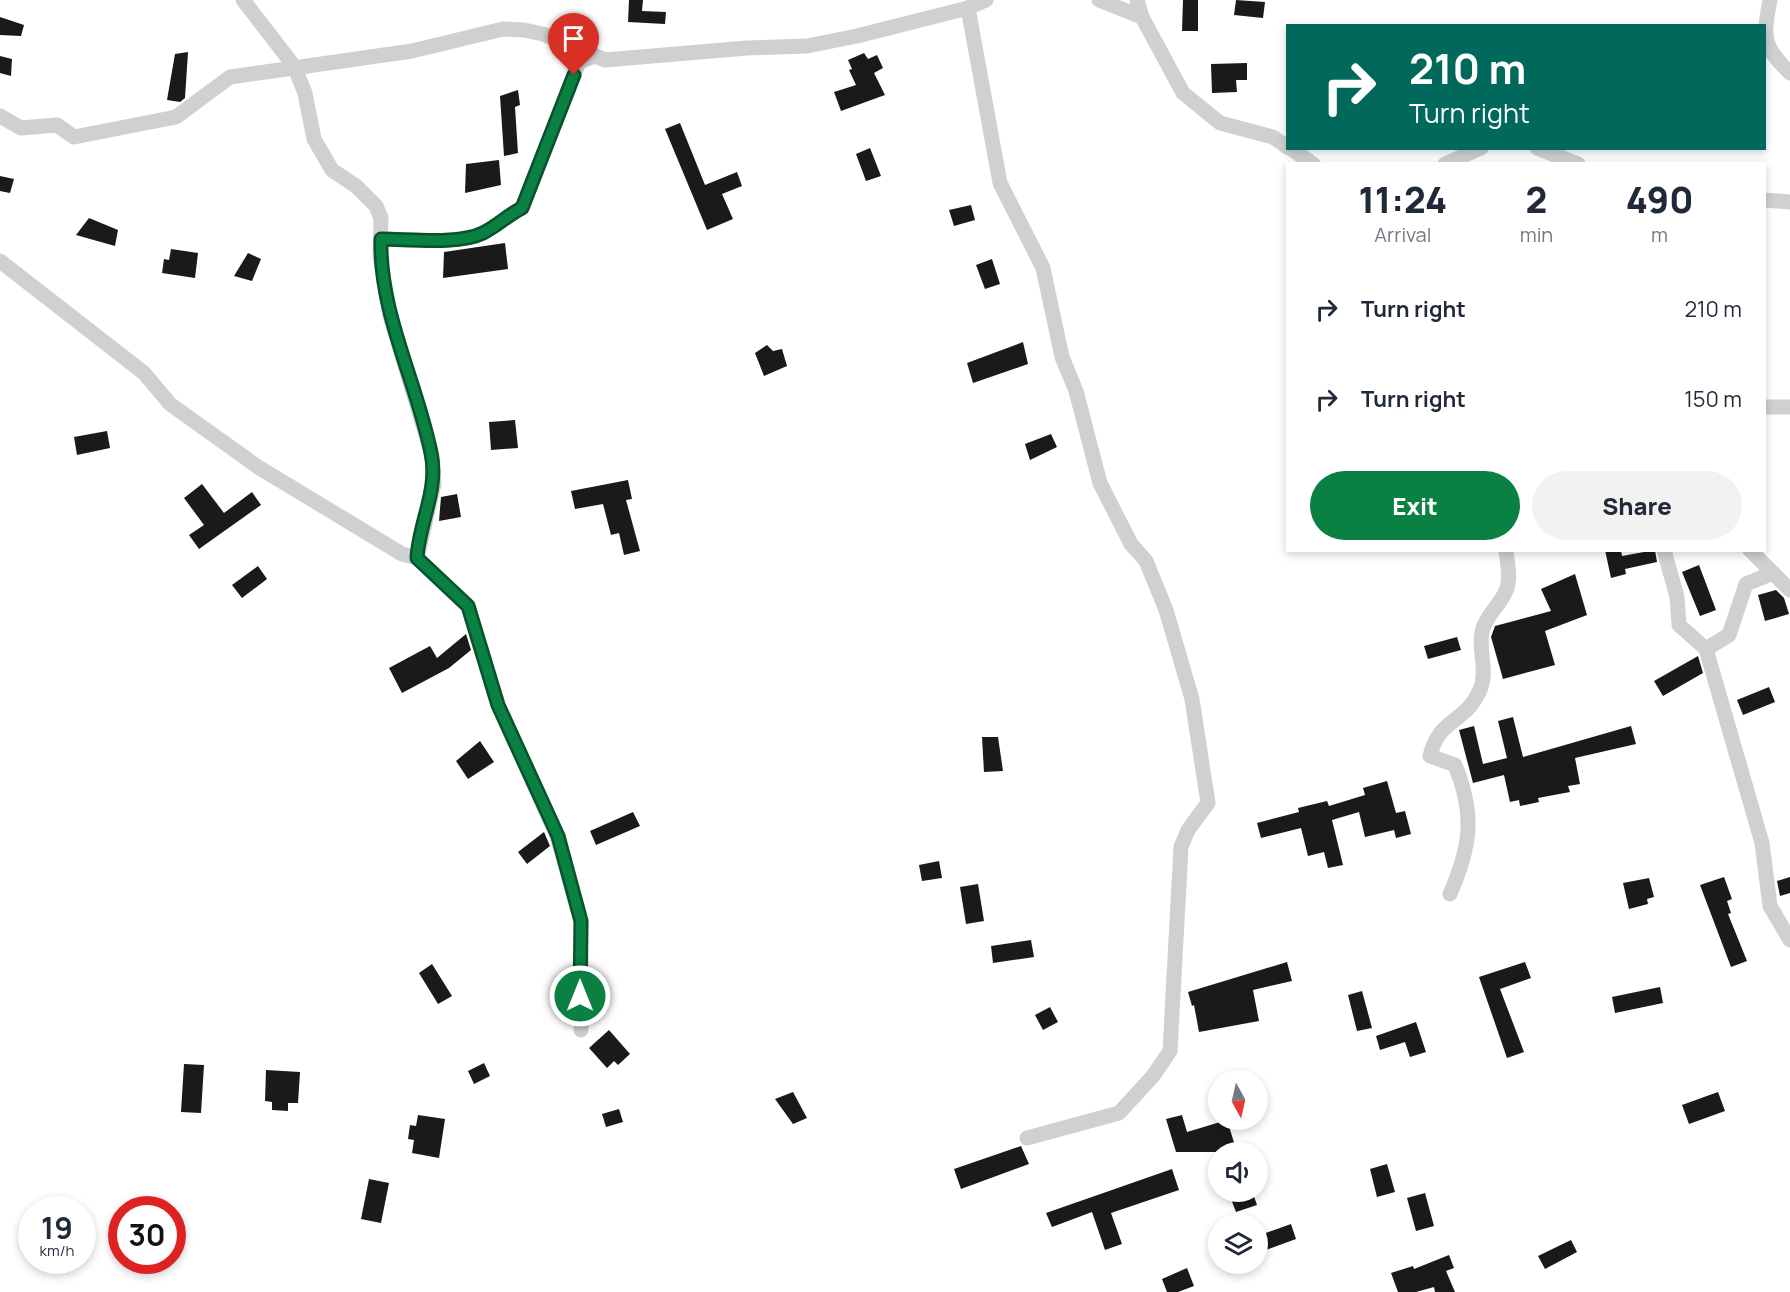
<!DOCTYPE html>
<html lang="en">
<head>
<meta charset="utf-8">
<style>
	body { margin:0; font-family:Manrope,sans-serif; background:#f2f2f3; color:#1f2937; height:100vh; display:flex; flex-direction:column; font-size:22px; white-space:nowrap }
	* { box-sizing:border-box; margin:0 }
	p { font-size:20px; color:#747a83 }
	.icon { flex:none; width:33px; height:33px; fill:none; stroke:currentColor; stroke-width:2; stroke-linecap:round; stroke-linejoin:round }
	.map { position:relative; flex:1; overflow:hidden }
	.sheet { position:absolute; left:1286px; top:162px; width:480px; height:390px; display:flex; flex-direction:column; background:#fff; border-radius:0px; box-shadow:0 3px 9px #0003 }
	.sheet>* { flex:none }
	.hud { position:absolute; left:1286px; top:24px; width:480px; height:126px; border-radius:0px; box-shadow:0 3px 9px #0003; background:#00695c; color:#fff; overflow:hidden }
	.needle { width:39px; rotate:172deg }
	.tools { position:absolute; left:1208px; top:1070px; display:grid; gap:12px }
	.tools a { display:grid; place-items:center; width:60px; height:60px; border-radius:50%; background:#fff; box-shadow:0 3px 9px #0003; font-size:30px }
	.speed { position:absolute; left:18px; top:1196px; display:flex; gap:12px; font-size:30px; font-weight:700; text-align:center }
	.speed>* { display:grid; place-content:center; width:78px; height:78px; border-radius:50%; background:#fff; box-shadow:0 3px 9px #0003; line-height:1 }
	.speed small { font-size:15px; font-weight:400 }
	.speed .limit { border:9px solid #d22; background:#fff; color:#111 }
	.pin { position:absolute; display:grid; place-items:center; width:51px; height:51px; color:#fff; margin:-62px -26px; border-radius:50% 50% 50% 0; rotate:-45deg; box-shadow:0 0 6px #0007 }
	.pin .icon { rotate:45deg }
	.me { position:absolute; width:66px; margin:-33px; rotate:0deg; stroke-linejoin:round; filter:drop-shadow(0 0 4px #0008) }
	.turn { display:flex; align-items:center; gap:21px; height:126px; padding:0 24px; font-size:27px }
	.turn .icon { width:78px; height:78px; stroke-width:2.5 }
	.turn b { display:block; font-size:42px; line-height:51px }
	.eta { display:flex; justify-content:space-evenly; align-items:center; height:102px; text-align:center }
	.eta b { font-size:36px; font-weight:800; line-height:42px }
	.button { display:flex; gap:12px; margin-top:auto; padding:12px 24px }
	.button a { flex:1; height:69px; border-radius:36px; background:#0b8043; color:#fff; font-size:24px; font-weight:800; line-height:69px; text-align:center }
	.button a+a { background:#f2f2f3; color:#1f2937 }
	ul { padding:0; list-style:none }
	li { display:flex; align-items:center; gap:18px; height:90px; padding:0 24px }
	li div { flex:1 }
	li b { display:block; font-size:22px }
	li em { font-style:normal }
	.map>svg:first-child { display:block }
	.building { fill:#1a1a1a }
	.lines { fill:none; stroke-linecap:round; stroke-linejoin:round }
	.minor { stroke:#d0d0d0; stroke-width:15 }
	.route-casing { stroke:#07532c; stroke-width:15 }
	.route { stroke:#0b8043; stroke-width:10 }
</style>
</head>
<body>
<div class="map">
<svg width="1790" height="1292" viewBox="0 0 1790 1292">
	<rect width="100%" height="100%" fill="#fff"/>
	<g class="building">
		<path d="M629 0H643L642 11 666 12 665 24 628 22Z"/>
		<path d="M1183 0H1198V31H1182Z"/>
		<path d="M1236 0 1265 2 1263 18 1234 15Z"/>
		<path d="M0 17 24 25 21 36 0 35Z"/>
		<path d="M188 52 185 98 180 102 167 100 175 54Z"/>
		<path d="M864 53 868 59 877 55 883 68 874 73 885 95 841 111 834 92 856 85 849 70 852 69 848 60Z"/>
		<path d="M0 56 12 59 11 76 0 73Z"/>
		<path d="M1247 63V80H1236L1237 92 1212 93 1211 64Z"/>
		<path d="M518 90 520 105 515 107 518 153 504 156 500 96Z"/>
		<path d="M680 123 705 185 737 172 742 186 722 194 733 219 707 230 665 129Z"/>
		<path d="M870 148 881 176 866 181 856 154Z"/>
		<path d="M499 160 501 185 465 193 466 164Z"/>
		<path d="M0 176 14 179 10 193 0 191Z"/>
		<path d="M971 205 975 220 954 226 949 210Z"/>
		<path d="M89 218 118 230 115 246 76 235Z"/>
		<path d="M505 243 508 269 443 278 444 252Z"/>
		<path d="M171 249 198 253 195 278 162 273 164 259 169 260Z"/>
		<path d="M248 253 261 259 252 281 234 276Z"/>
		<path d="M992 259 1000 284 985 289 976 265Z"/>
		<path d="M1023 342 1028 364 973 383 967 363Z"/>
		<path d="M767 345 773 351 782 349 787 366 764 376 755 353Z"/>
		<path d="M515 420 518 448 491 450 489 422Z"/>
		<path d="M107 431 110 448 77 455 74 437Z"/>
		<path d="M1051 434 1057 447 1030 460 1025 444Z"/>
		<path d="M628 480 632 499 626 500 640 551 624 555 619 533 611 535 603 504 575 509 571 491Z"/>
		<path d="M202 484 224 513 252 492 261 505 199 549 189 535 204 525 184 498Z"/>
		<path d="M457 494 461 517 439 521 441 497Z"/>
		<path d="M1605 550H1621L1622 556 1655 550 1657 562 1625 569 1626 574 1611 578Z"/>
		<path d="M1699 565 1716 610 1700 616 1682 572Z"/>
		<path d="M258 566 267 579 242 598 232 585Z"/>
		<path d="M1575 574 1587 615 1545 631 1555 665 1503 679 1491 637 1495 626 1551 611 1541 589Z"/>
		<path d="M1776 590 1784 598 1789 614 1765 621 1758 595Z"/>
		<path d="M466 634 471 650 449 668 402 693 389 668 430 646 437 658Z"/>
		<path d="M1457 637 1461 650 1428 659 1424 646Z"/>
		<path d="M1698 656 1703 673 1663 696 1654 681Z"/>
		<path d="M1769 687 1775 702 1743 715 1737 700Z"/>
		<path d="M1513 717 1523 757 1631 726 1636 744 1575 758 1580 784 1568 786 1570 792 1538 798 1539 802 1520 806 1519 800 1510 802 1504 775 1473 783 1459 730 1474 726 1483 764 1507 758 1498 721Z"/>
		<path d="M982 737H998L1003 771 984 772Z"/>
		<path d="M480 741 494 762 468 779 456 761Z"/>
		<path d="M1387 781 1396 813 1405 811 1411 834 1396 838 1394 830 1365 837 1359 812 1332 820 1343 865 1328 868 1324 852 1308 856 1301 828 1261 838 1257 823 1299 812 1298 808 1327 801 1329 806 1365 795 1363 788Z"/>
		<path d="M633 812 640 826 596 845 590 831Z"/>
		<path d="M544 832 550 846 527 864 518 852Z"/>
		<path d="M939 861 942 878 922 881 919 865Z"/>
		<path d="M1724 877 1732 899 1727 901 1731 913 1728 914 1747 961 1731 967 1700 885Z"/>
		<path d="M1790 877V893L1780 896 1777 881Z"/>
		<path d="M1649 878 1654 897 1647 899 1648 904 1629 909 1623 883Z"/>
		<path d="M978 884 984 921 966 924 960 887Z"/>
		<path d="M1031 940 1034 957 993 963 991 946Z"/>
		<path d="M1287 962 1292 981 1253 990 1259 1021 1199 1032 1194 1005 1192 1006 1188 992Z"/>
		<path d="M1525 962 1531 978 1500 989 1524 1052 1507 1058 1479 977Z"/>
		<path d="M432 964 452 996 438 1004 419 973Z"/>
		<path d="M1660 987 1663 1003 1615 1013 1612 997Z"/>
		<path d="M1362 991 1372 1028 1357 1031 1348 995Z"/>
		<path d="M1050 1007 1058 1022 1043 1030 1035 1015Z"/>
		<path d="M1416 1022 1426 1052 1410 1057 1405 1042 1380 1050 1376 1036Z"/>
		<path d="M609 1030 630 1054 618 1065 614 1061 607 1068 589 1048Z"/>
		<path d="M484 1063 490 1076 474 1084 468 1071Z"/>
		<path d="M184 1064 204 1065 201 1113 181 1112Z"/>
		<path d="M266 1070 300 1072 298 1103H288V1111L272 1110V1102L265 1101Z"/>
		<path d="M793 1092 807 1118 793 1124 775 1099Z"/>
		<path d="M1718 1092 1725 1111 1689 1124 1682 1105Z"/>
		<path d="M619 1109 623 1122 606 1127 602 1114Z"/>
		<path d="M418 1115 445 1119 439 1158 412 1153 414 1140 408 1139 410 1125 416 1126Z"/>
		<path d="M1182 1115 1187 1132 1227 1120 1237 1152H1176L1166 1119Z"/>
		<path d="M1021 1146 1029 1164 961 1189 954 1169Z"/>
		<path d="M1387 1164 1395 1192 1377 1197 1370 1169Z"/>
		<path d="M1172 1169 1179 1190 1111 1213 1122 1244 1105 1250 1092 1212 1052 1227 1046 1213Z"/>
		<path d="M369 1179 389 1183 381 1223 361 1219Z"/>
		<path d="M1228 1191H1252L1257 1205 1236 1212Z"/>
		<path d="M1425 1193 1434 1226 1416 1231 1407 1198Z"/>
		<path d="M1291 1224 1296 1239 1266 1250 1260 1235Z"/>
		<path d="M1571 1240 1577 1252 1545 1269 1538 1256Z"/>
		<path d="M1449 1255 1454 1268 1446 1271 1455 1292H1435L1434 1287 1416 1292H1398L1391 1273 1413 1266 1414 1269Z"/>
		<path d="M1187 1268 1194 1286 1178 1292H1167L1162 1279Z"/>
	</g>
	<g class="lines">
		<g class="minor">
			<path d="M243 0 294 66 305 93 314 139 332 170 356 186 376 206 381 218 380 257 390 316 432 455 434 484 417 558"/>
			<path d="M1099 0 1142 17"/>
			<path d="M1137 0 1142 17 1183 93 1220 123 1273 137 1287 147"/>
			<path d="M1770 0C1763 37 1762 46 1790 73"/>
			<path d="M968 8 1000 183 1043 268 1062 357 1076 391 1100 483 1131 544 1146 561 1166 610 1192 699 1208 803 1188 830 1181 847 1170 1051 1153 1076 1119 1113 1027 1138"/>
			<path d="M0 116 21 128 57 125 74 137 176 117 230 77 412 51 503 29 524 30 543 34 605 60 747 48 807 46 857 36 968 8 986 0"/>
			<path d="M1290 148 1313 164"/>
			<path d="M1537 148 1578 164"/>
			<path d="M1445 164 1481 148"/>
			<path d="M1764 200 1790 202"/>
			<path d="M381 239C408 239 459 245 483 233 497 226 508 215 522 208L579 62 595 56"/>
			<path d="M0 261 144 373 170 404 258 467 402 554 417 558 468 606 498 705 557 836 581 921V1030"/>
			<path d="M1764 407H1790"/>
			<path d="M1664 550 1677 597 1679 625 1706 649 1762 843 1770 906 1790 940"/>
			<path d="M1750 550 1790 590"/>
			<path d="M1706 649 1729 635 1746 584 1773 573"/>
			<path d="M1450 894C1471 846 1475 814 1455 765L1430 756C1439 718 1464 724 1479 692 1489 672 1478 652 1482 632 1486 614 1502 604 1507 588 1511 577 1507 562 1506 550"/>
		</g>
	</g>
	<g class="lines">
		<defs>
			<path id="route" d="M574 75 522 208C508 215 497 226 483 233 459 245 409 239 381 239 379 313 417 382 431 453 439 490 419 522 417 558L468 606 498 705 558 836 581 921 580 996"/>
		</defs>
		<use href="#route" class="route-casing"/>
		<use href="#route" class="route"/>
	</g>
</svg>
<div class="tools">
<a><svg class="needle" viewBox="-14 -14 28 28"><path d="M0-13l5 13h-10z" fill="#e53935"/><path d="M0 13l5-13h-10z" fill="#747a83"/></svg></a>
<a><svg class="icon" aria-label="sound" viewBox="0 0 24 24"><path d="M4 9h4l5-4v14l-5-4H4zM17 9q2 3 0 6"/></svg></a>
<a><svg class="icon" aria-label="layers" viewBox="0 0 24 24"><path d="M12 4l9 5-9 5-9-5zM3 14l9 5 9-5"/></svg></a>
</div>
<div class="speed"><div>19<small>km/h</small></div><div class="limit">30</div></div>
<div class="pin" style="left:574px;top:75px;background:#d93025"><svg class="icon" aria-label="arrive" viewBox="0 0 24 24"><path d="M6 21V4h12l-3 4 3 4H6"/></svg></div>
<svg class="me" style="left:580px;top:996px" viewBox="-20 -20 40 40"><circle r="17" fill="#0b8043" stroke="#fff" stroke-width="3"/><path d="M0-11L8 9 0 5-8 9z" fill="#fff"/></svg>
<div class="hud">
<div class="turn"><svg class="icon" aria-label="right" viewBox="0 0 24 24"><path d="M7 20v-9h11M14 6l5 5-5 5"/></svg><div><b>210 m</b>Turn right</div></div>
</div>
<section class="sheet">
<div class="eta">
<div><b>11:24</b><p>Arrival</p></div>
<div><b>2</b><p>min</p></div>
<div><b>490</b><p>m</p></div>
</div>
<ul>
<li><svg class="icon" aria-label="right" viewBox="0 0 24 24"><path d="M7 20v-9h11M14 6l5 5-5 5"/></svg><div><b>Turn right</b></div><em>210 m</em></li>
<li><svg class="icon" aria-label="right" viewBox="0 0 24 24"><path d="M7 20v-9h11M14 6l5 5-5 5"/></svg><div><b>Turn right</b></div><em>150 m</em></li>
</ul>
<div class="button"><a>Exit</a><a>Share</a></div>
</section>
</div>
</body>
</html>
